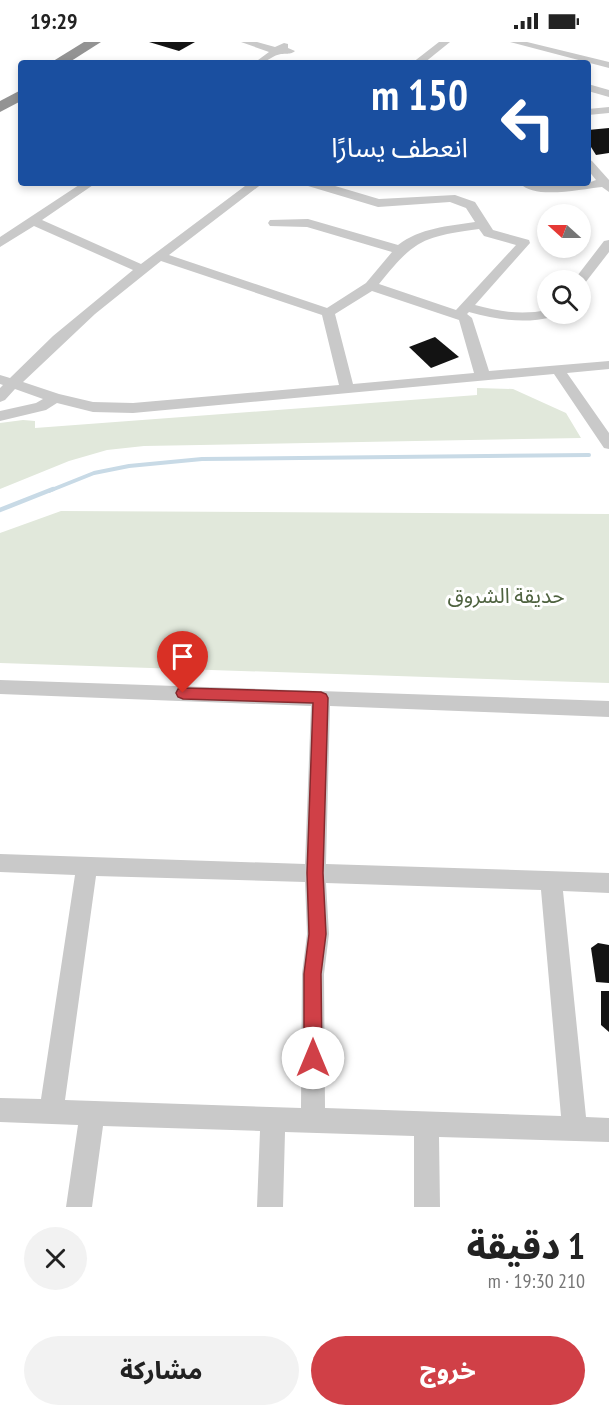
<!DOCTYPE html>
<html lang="ar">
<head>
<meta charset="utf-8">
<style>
	body { margin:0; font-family:"PT Sans Narrow","Noto Sans Arabic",sans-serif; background:#f2f2f2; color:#222; direction:rtl; height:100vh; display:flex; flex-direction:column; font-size:22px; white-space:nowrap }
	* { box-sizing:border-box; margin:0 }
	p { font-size:20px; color:#767676 }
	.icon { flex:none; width:33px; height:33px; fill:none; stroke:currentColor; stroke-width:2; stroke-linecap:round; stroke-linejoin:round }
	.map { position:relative; height:1165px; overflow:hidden; direction:ltr }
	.details { display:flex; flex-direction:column; background:#fff; flex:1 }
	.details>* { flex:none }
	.banner { position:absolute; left:18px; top:18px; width:573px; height:126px; border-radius:6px; box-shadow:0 3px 9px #0003; direction:rtl; background:#1a4fa0; color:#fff; overflow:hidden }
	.needle { width:39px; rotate:291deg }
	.buttons { position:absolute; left:537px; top:162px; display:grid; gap:12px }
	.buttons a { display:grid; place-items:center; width:54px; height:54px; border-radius:50%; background:#fff; box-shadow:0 3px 9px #0003; font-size:30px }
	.pin { position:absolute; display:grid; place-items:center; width:51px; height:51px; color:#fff; margin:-62px -26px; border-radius:50% 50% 50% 0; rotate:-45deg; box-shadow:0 0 6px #0007 }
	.pin .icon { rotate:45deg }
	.me { position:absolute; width:66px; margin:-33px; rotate:0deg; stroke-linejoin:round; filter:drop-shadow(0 0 4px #0008) }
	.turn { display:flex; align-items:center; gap:21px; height:126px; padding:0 24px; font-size:27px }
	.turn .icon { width:78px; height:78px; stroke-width:2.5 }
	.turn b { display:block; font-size:42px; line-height:51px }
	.round { display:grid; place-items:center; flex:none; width:63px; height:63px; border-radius:32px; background:#f2f2f2 }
	.overview { display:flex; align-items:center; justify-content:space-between; height:102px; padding:0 24px }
	h1 { font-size:36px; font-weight:800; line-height:45px }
	.action { display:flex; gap:12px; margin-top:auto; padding:12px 24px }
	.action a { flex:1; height:69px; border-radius:36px; background:#d04047; color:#fff; font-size:24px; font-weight:800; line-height:69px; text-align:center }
	.action a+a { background:#f2f2f2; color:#222 }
	.status { display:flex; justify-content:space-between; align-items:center; height:42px; padding:0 30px; background:#fff; direction:ltr }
	.status svg { height:16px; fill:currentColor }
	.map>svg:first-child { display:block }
	.green { fill:#e1e8db }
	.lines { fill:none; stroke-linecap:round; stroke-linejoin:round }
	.stream-far1 { stroke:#c8dae6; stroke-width:4 }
	.stream { stroke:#c8dae6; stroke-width:4.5 }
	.building { fill:#131313 }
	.minor { fill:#c9c9c9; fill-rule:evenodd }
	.highway { fill:#939393; fill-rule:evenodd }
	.route { fill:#d04047; stroke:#872a2e; stroke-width:1.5 }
	.labels { text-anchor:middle; stroke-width:6; stroke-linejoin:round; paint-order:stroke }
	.park-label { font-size:21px; fill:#4e623f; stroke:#fff }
</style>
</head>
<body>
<div class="status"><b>19:29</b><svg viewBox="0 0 49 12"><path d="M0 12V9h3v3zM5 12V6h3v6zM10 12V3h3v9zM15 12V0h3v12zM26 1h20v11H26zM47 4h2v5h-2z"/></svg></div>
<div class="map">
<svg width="609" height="1165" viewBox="0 0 609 1165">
	<rect width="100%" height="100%" fill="#fff"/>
	<g class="green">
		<path d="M477 346 513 347 566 371 581 396 144 404 107 408 69 419 0 447V381L23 378 35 379V386L477 353Z"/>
		<path d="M61 469 609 472V641L0 621V491Z"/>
	</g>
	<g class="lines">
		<path class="stream-far1" d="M49 449 94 431 129 424 202 417 589 413"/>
		<path class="stream" d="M0 468 53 447"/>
	</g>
	<g class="building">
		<path d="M149 0H195L179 9Z"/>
		<path d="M609 86V111L596 113 591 105 588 106V88Z"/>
		<path d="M435 295 459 315 431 326 409 305Z"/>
		<path d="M598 901 609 903V941L596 940 591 906Z"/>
		<path d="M601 949H609V990L601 983Z"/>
	</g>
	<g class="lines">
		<g class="minor">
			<path d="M241 0H257L275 5 284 1 288 2V6L295 9C290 13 288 11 281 12 270 14 269 21 254 21L269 10Z"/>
			<path d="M439 0H450L424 21H412Z"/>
			<path d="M510 0H527L609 20V26Z"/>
			<path d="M588 42 609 48V55L588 49Z"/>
			<path d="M609 65V71L588 73V67Z"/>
			<path d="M588 117 592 119 609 138V150L602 145C582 147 533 158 520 141L547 143 588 141 596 138 588 128Z"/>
			<path d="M82 141H96L42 178 141 222 249 141H263L169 213 327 266 366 241 392 210 307 185 270 184 268 181 270 178 308 177 398 203C420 186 448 184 475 180L466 166 450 160 378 165 308 144 306 141H325L379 157 455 153 475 160 493 188 529 198 530 201 475 263C500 270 522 273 548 268V272H555L553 275C524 282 498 278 469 270L467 272 472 276 489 329 609 319V327L567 331 609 391V407L604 406 554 332 133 371 93 370 57 361 46 368 0 379V369L36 361 43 357 15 347 5 358 0 360V346L3 343 0 342V333L10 336 53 294 133 228 34 184 0 205V195ZM479 187 484 194 516 203 456 268 379 242C415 197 423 195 479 187ZM161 219 322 273 339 343 133 361 93 360 59 352 23 340 95 272ZM372 249 459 278 474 331 353 342 335 272Z"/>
			<path d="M609 198V210L585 241 580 242V238H574L604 199Z"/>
			<path d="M0 638 609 659V675L330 664 326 822 609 831V851L563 849 586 1075 609 1076V1100L439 1095 440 1165H414V1094L285 1090 283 1165H257L260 1089 103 1084 92 1165H66L78 1083 0 1080V1056L41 1057 75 833 0 830V812L305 822 311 664 0 652ZM96 834 305 840 307 892 302 932 301 1066 65 1058ZM326 841 541 848 561 1074 325 1066 324 932 329 892Z"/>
		</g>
		<g class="highway">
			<path d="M84 0H101L68 21H50Z"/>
			<path d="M21 48V59L0 70V59Z"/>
		</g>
	</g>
	<path class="route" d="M183 646 321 650 326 652 328 656 323 831 326 892 321 932 322 1016 319 1022 313 1025 307 1022 304 1016V932L309 892 307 831 313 661 183 657 178 655 176 651 178 647Z"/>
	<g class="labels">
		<g class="park-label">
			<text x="506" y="561">حديقة الشروق</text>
		</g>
	</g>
</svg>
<div class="buttons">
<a><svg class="needle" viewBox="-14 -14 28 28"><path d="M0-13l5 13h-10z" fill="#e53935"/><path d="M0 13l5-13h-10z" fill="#767676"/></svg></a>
<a><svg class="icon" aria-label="search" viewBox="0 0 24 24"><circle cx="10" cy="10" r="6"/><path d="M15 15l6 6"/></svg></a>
</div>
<div class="pin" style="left:183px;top:651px;background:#d93025"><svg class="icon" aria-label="arrive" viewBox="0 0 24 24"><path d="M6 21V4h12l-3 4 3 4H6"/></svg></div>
<svg class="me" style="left:313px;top:1016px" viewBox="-20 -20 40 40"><circle r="19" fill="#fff"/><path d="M0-13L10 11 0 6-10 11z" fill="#d04047"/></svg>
<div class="banner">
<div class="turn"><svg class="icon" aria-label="left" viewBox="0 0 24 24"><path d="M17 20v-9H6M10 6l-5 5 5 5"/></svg><div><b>150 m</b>انعطف يسارًا</div></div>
</div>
</div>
<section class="details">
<div class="overview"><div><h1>1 دقيقة</h1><p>210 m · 19:30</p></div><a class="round"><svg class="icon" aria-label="close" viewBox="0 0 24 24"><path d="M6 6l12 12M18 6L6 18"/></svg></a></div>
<div class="action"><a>خروج</a><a>مشاركة</a></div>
</section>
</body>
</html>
